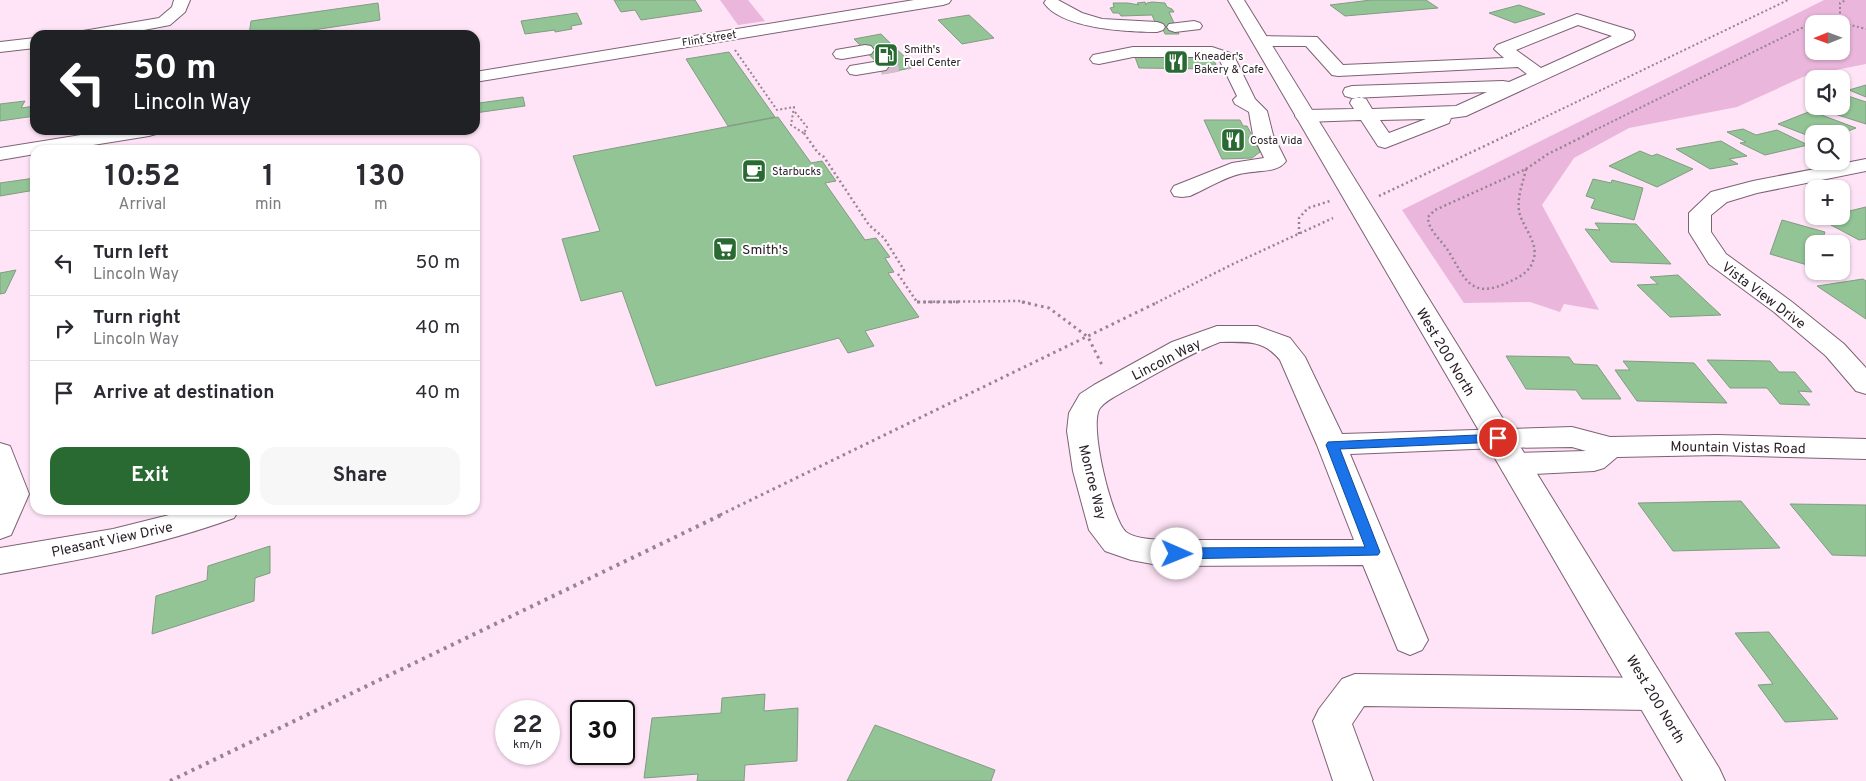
<!DOCTYPE html>
<html lang="en">
<head>
<meta charset="utf-8">
<style>
	body { margin:0; font-family:Overpass,sans-serif; background:#f7f7f7; color:#2b2b33; height:100vh; display:flex; flex-direction:column; font-size:19px; white-space:nowrap }
	* { box-sizing:border-box; margin:0 }
	p { font-size:16px; color:#7c7c81 }
	.icon { flex:none; width:28px; height:28px; fill:none; stroke:currentColor; stroke-width:2; stroke-linecap:round; stroke-linejoin:round }
	.map { position:relative; flex:1; overflow:hidden }
	.sheet { position:absolute; left:30px; top:145px; width:450px; height:370px; display:flex; flex-direction:column; background:#fff; border-radius:15px; box-shadow:0 1px 4px #0004 }
	.sheet>* { flex:none }
	.banner { position:absolute; left:30px; top:30px; width:450px; height:105px; border-radius:15px; box-shadow:0 1px 4px #0004; background:#202124; color:#fff; overflow:hidden }
	.needle { width:32px; rotate:269deg }
	.fabs { position:absolute; left:1805px; top:15px; display:grid; gap:10px }
	.fabs a { display:grid; place-items:center; width:45px; height:45px; border-radius:10px; background:#fff; box-shadow:0 1px 4px #0004; font-size:25px }
	.speed { position:absolute; left:495px; top:700px; display:flex; gap:10px; font-size:25px; font-weight:700; text-align:center }
	.speed>* { display:grid; place-content:center; width:65px; height:65px; border-radius:50%; background:#fff; box-shadow:0 1px 4px #0004; line-height:1 }
	.speed small { font-size:12px; font-weight:400 }
	.speed .limit { border:2px solid #111; border-radius:8px; background:#fff; color:#111 }
	.pin { position:absolute; display:grid; place-items:center; width:42px; height:42px; color:#fff; margin:-21px; border:2px solid #fff; border-radius:50%; box-shadow:0 1px 5px #0007 }
	.me { position:absolute; width:55px; margin:-28px; rotate:91deg; stroke-linejoin:round; filter:drop-shadow(0 0 4px #0008) }
	.turn { display:flex; align-items:center; gap:18px; height:105px; padding:0 20px; font-size:22px }
	.turn .icon { width:65px; height:65px; stroke-width:2.5 }
	.turn b { display:block; font-size:35px; line-height:42px }
	.eta { display:flex; justify-content:space-evenly; align-items:center; height:85px; text-align:center }
	.eta b { font-size:30px; font-weight:700; line-height:35px }
	.action { display:flex; gap:10px; margin-top:auto; padding:10px 20px }
	.action a { flex:1; height:58px; border-radius:15px; background:#296a33; color:#fff; font-size:20px; font-weight:700; line-height:58px; text-align:center }
	.action a+a { background:#f7f7f7; color:#2b2b33 }
	ul { padding:0; list-style:none }
	li { display:flex; align-items:center; gap:15px; height:65px; padding:0 20px; border-top:1px solid #e1e1e2 }
	li div { flex:1 }
	li b { display:block; font-size:19px }
	li em { font-style:normal }
	.map>svg:first-child { display:block }
	.green { fill:#ebb6dc; fill-rule:evenodd }
	.building { fill:#92c496; stroke:#829b83 }
	.lines { fill:none; stroke-linecap:round; stroke-linejoin:round }
	.minor-tunnel { stroke:#d4bdcd; stroke-width:18; stroke-dasharray:18 9; stroke-linecap:butt }
	.minor-casing { stroke:#7d6275; stroke-width:2 }
	.major-casing { stroke:#7d6275; stroke-width:2 }
	.path-far3 { stroke:#978491; stroke-width:2; stroke-dasharray:2 2.5; stroke-linecap:butt }
	.path-far2 { stroke:#978491; stroke-width:2.5; stroke-dasharray:2 3; stroke-linecap:butt }
	.path-far1 { stroke:#978491; stroke-width:3; stroke-dasharray:2.5 4; stroke-linecap:butt }
	.path { stroke:#978491; stroke-width:4; stroke-dasharray:3 5; stroke-linecap:butt }
	.minor { fill:#fff; fill-rule:evenodd }
	.major { fill:#fff; fill-rule:evenodd }
	.route { fill:#1a73e8; stroke:#114b97 }
	.labels { text-anchor:middle; stroke-width:4; stroke-linejoin:round; paint-order:stroke }
	.far-street-label { font-size:11px; fill:#2b2028; stroke:#fff }
	.far-poi-label { font-size:11px; fill:#2b2028; stroke:#fff; text-anchor:start }
	.poi-label { font-size:14px; fill:#2b2028; stroke:#fff; text-anchor:start }
	.street-label { font-size:14px; fill:#2b2028; stroke:#fff }
</style>
</head>
<body>
<div class="map">
<svg width="1866" height="781" viewBox="0 0 1866 781">
	<rect width="100%" height="100%" fill="#fee4f6"/>
	<g class="green">
		<path d="M720 0H748L765 21 738 25Z"/>
		<path d="M1824 0H1866V64L1805 76 1737 107 1629 128 1574 158 1542 205 1599 310 1564 304 1560 312 1530 302 1464 303 1402 210ZM1814 24H1841V51H1814Z"/>
	</g>
	<g class="building">
		<path d="M614 0H695L702 11 641 20 635 10 621 12Z"/>
		<path d="M1371 0H1426L1438 8 1345 16 1330 5Z"/>
		<path d="M1145 2 1146 5 1147 3 1152 2 1165 3 1167 7 1172 9 1174 12H1169L1179 34H1165L1162 27H1157L1152 15 1121 16 1119 13H1113L1110 8 1114 7 1113 3H1128L1139 5 1137 3Z"/>
		<path d="M378 3 380 20 293 33 292 35H249L251 21Z"/>
		<path d="M1519 5 1545 14 1515 23 1489 13Z"/>
		<path d="M577 13 582 24 571 26 572 29 555 32V30L525 34 521 21Z"/>
		<path d="M969 15 994 38 962 44 938 20Z"/>
		<path d="M881 34 915 67 887 73 854 39Z"/>
		<path d="M729 52 775 117 728 126 686 59Z"/>
		<path d="M1207 56 1212 59 1216 64 1213 69 1139 68 1135 57Z"/>
		<path d="M1866 85V97L1849 90Z"/>
		<path d="M1845 95 1866 102V124L1816 108 1841 106V97Z"/>
		<path d="M523 97 525 106 475 113V99H478L479 103Z"/>
		<path d="M25 101 21 108 35 106V116L0 121V104Z"/>
		<path d="M1811 111 1856 128 1841 134H1814V138L1778 124Z"/>
		<path d="M778 117 811 163 822 161 836 181 825 183 865 240 876 238 890 257 885 258 894 272 888 273 919 317 865 331 874 346 848 353 839 338 656 386 622 291 581 301 562 239 600 231 573 156Z"/>
		<path d="M1204 120H1240L1243 126H1247L1253 137H1248L1253 146 1257 145 1260 152 1252 158 1222 159Z"/>
		<path d="M1743 129 1756 135 1777 130 1808 145 1765 155 1740 143 1746 142 1727 132Z"/>
		<path d="M1721 141 1747 156 1729 159 1738 164 1710 169 1676 149Z"/>
		<path d="M1640 151 1652 156 1657 154 1693 169 1657 187 1609 166Z"/>
		<path d="M35 178V190L0 196V183Z"/>
		<path d="M1593 179 1611 183 1612 180 1643 188 1634 220 1591 208 1595 199 1586 196Z"/>
		<path d="M1866 207V239L1859 240 1818 218 1841 216V213Z"/>
		<path d="M1782 220 1825 232 1823 238 1850 246 1847 257 1841 255V244H1814V267L1770 254Z"/>
		<path d="M1595 223 1636 224 1671 264 1611 262 1585 229 1600 230Z"/>
		<path d="M16 270 5 293 0 294V273Z"/>
		<path d="M1678 275 1721 315 1670 317 1637 285 1658 284 1650 277Z"/>
		<path d="M1863 279 1866 281V319L1817 286Z"/>
		<path d="M1506 356 1569 357 1574 364 1597 365 1621 399H1582L1576 390 1526 389Z"/>
		<path d="M1707 360 1770 361 1779 372H1795L1812 392 1798 391 1810 405 1780 404 1767 388H1730Z"/>
		<path d="M1623 361 1694 363 1727 403 1637 401 1615 370H1630Z"/>
		<path d="M1741 501 1780 548 1673 551 1638 503Z"/>
		<path d="M1790 504 1866 505V556L1832 555Z"/>
		<path d="M270 546V573L255 578 254 601 152 634 156 596 207 580 208 566Z"/>
		<path d="M1769 632 1838 719 1785 722 1758 685 1773 684 1735 633Z"/>
		<path d="M765 694 764 711 798 708 797 761 745 765 744 781H697L698 774 644 778 652 718 721 713 722 698Z"/>
		<path d="M875 725 995 770 991 781H847Z"/>
	</g>
	<g class="lines">
		<path class="minor-tunnel" d="M880 66 908 61"/>
		<defs>
			<g id="minor">
				<path d="M174 0H190L185 12 170 25 118 35H81L83 31 89 30 159 18 172 7Z"/>
				<path d="M914 0H951L949 3 943 5 475 82V72Z"/>
				<path d="M1046 0H1058L1082 13 1102 19 1157 22 1163 24 1165 27 1163 30 1157 32C1128 32 1062 29 1044 3Z"/>
				<path d="M1577 14 1633 31 1635 35 1633 39 1466 116 1451 118 1449 123 1385 148 1378 146 1361 120 1305 122 1298 120 1295 116 1298 112 1305 110 1354 109 1350 103 1352 99 1359 97 1366 99 1372 109 1456 106 1487 92 1352 98 1345 96 1343 92 1345 88 1352 86 1503 81 1509 82 1527 74 1518 67 1338 76 1332 75 1306 46H1262L1256 45 1254 41 1256 37 1262 36 1317 37 1343 65 1504 58 1494 49 1497 45ZM1578 25 1612 36 1541 68 1516 50ZM1426 119 1389 133 1380 120Z"/>
				<path d="M1194 21 1200 23 1202 26 1200 29 1175 32 1169 30 1167 27 1169 24Z"/>
				<path d="M35 38V48L0 52V42Z"/>
				<path d="M865 45 871 46 874 50 871 54 842 59 836 58 833 54 836 50Z"/>
				<path d="M1133 47H1212L1233 54 1255 99 1267 111 1273 135 1286 161C1278 173 1258 170 1245 173 1228 175 1206 189 1190 196L1182 197 1174 196 1171 191 1174 186 1232 163 1264 158 1253 135 1249 112 1235 104 1233 100 1237 96 1220 61 1210 57H1133L1099 64 1093 63 1090 59 1093 55Z"/>
				<path d="M880 61 886 62 889 66 886 70 856 75 850 74 847 70 850 66Z"/>
				<path d="M112 130H159L156 134 149 136 62 150H35V154L0 160V148Z"/>
				<path d="M1866 159V171L1757 193 1727 202 1711 215V232L1726 254 1792 302 1844 344 1866 368V394L1856 391 1826 356 1774 312 1709 264 1689 232V213L1711 192 1753 181Z"/>
				<path d="M1217 326H1257L1290 338 1305 357 1342 434 1572 427 1610 437 1717 435 1866 439V459L1717 455 1617 457 1604 468 1594 471 1514 475 1503 471 1499 464 1503 457 1514 453 1586 451 1572 447 1498 448 1350 454 1428 640 1422 650 1410 655 1398 650 1363 565 1163 566 1131 560 1105 551 1089 530 1073 471 1067 431 1069 413 1080 394 1094 385 1172 342ZM1220 342C1245 342 1263 339 1280 360L1317 445 1354 540H1163C1152 539 1135 539 1126 532 1112 520 1088 424 1100 408 1107 399 1122 393 1132 387 1161 371 1189 354 1220 342Z"/>
				<path d="M0 443 10 446 29 494 11 535 0 539Z"/>
				<path d="M189 510H239L234 518C158 546 80 560 0 574V548L113 529Z"/>
				<path d="M1355 674 1652 678 1665 683 1670 694 1665 705 1652 710 1364 706 1352 724 1373 781H1333L1313 721 1319 709 1342 679Z"/>
			</g>
			<path id="major" d="M1228 0H1244L1719 768 1725 781H1683Z"/>
		</defs>
		<use href="#minor" class="minor-casing"/>
		<use href="#major" class="major-casing"/>
		<g class="path-far3">
			<path d="M1835 21 1840 14V3L1846 0"/>
			<path d="M735 50 777 110 794 107 791 125 805 134"/>
			<path d="M795 112 807 127 804 133"/>
			<path d="M1510 134 1788 0"/>
			<path d="M1587 134 1816 21H1835L1866 29"/>
		</g>
		<g class="path-far2">
			<path d="M804 133 818 153 824 157 869 225 884 238 904 270 901 272"/>
			<path d="M1526 169C1523 183 1517 196 1519 211 1522 227 1540 243 1533 261 1530 271 1520 277 1511 281 1469 302 1465 277 1447 249 1440 239 1428 230 1428 217L1435 210Z"/>
			<path d="M1526 169 1548 154 1590 133"/>
			<path d="M1379 196 1512 133"/>
			<path d="M1299 234V218L1308 208 1330 201"/>
			<path d="M898 274 917 302 1019 301 1029 303"/>
			<path d="M1156 303 1233 264 1333 218"/>
		</g>
		<g class="path-far1">
			<path d="M917 302H962"/>
			<path d="M1022 302 1049 308 1088 337 1103 367"/>
			<path d="M720 515 1158 302"/>
		</g>
		<path class="path" d="M170 781 723 514"/>
		<use href="#minor" class="minor"/>
		<use href="#major" class="major"/>
	</g>
	<path class="route" d="M1498 434 1504 438 1498 442 1340 449 1380 552 1378 555 1177 559 1172 557 1170 554 1172 550 1177 548 1365 547 1326 445 1328 442Z"/>
	<defs>
		<symbol id="fuel-square" viewBox="-11 -11 22 22"><rect x="-9" y="-9" width="18" height="18" rx="4" fill="#296a33" stroke="#fff"/><path d="M-5.5-6h7V0h2V4h1.3V-2.5L3-4.5l.8-.8L6-3V5H2.5V1h-1V6h-7ZM-4.2-4.7v3.2H.2V-4.7Z" fill="#fff"/></symbol>
		<symbol id="restaurant-square" viewBox="-11 -11 22 22"><rect x="-9" y="-9" width="18" height="18" rx="4" fill="#296a33" stroke="#fff"/><path d="M-5-6h1v4h1v-4h1v4h1v-4h1v5L-1.5 .5V6h-2V.5L-5-1ZM5-6V6H3V1.5H1.5Q1.5-4 5-6Z" fill="#fff"/></symbol>
		<symbol id="cafe-square" viewBox="-11 -11 22 22"><rect x="-9" y="-9" width="18" height="18" rx="4" fill="#296a33" stroke="#fff"/><path d="M-5.5-4.5H6V0H3Q3 3.5 0 3.5H-2.5Q-5.5 3.5-5.5 0ZM3-3.2v2h1.7v-2ZM-6 4.5H4V6H-6Z" fill="#fff"/></symbol>
		<symbol id="supermarket-square" viewBox="-11 -11 22 22"><rect x="-9" y="-9" width="18" height="18" rx="4" fill="#296a33" stroke="#fff"/><path d="M-6-5.5h2.5l.6 2H6L4.5 2H-2.5L-4.4-4H-6ZM-1.5 3.2a1.3 1.3 0 1 0 .1 0ZM3 3.2a1.3 1.3 0 1 0 .1 0Z" fill="#fff"/></symbol>
	</defs>
	<g fill-rule="evenodd">
		<use href="#fuel-square" x="872" y="41" width="28" height="28"/>
		<use href="#restaurant-square" x="1162" y="48" width="28" height="28"/>
		<use href="#restaurant-square" x="1219" y="126" width="28" height="28"/>
		<use href="#cafe-square" x="740" y="157" width="28" height="28"/>
		<use href="#supermarket-square" x="711" y="235" width="28" height="28"/>
	</g>
	<g class="labels">
		<g class="far-street-label">
			<text transform="translate(709 38) rotate(-9)" y="4">Flint Street</text>
		</g>
		<g class="far-poi-label">
			<text x="904" y="53">Smith's<tspan x="904" dy="13">Fuel Center</tspan></text>
			<text x="1194" y="60">Kneader's<tspan x="1194" dy="13">Bakery &amp; Cafe</tspan></text>
			<text x="1250" y="144">Costa Vida</text>
			<text x="772" y="175">Starbucks</text>
		</g>
		<g class="poi-label">
			<text x="742" y="254">Smith's</text>
		</g>
		<g class="street-label">
			<text transform="translate(1764 295) rotate(37)" y="5">Vista View Drive</text>
			<text transform="translate(1446 352) rotate(59)" y="5">West 200 North</text>
			<text transform="translate(1166 359) rotate(-27)" y="5">Lincoln Way</text>
			<text transform="translate(1738 447) rotate(1)" y="5">Mountain Vistas Road</text>
			<text transform="translate(1093 482) rotate(76)" y="5">Monroe Way</text>
			<text transform="translate(112 539) rotate(-12)" y="5">Pleasant View Drive</text>
			<text transform="translate(1656 699) rotate(59)" y="5">West 200 North</text>
		</g>
	</g>
</svg>
<div class="fabs">
<a><svg class="needle" viewBox="-14 -14 28 28"><path d="M0-13l5 13h-10z" fill="#e53935"/><path d="M0 13l5-13h-10z" fill="#7c7c81"/></svg></a>
<a><svg class="icon" aria-label="sound" viewBox="0 0 24 24"><path d="M4 9h4l5-4v14l-5-4H4zM17 9q2 3 0 6"/></svg></a>
<a><svg class="icon" aria-label="search" viewBox="0 0 24 24"><circle cx="10" cy="10" r="6"/><path d="M15 15l6 6"/></svg></a>
<a>+</a>
<a>−</a>
</div>
<div class="speed"><div>22<small>km/h</small></div><div class="limit">30</div></div>
<div class="pin" style="left:1498px;top:438px;background:#d93025"><svg class="icon" aria-label="arrive" viewBox="0 0 24 24"><path d="M6 21V4h12l-3 4 3 4H6"/></svg></div>
<svg class="me" style="left:1177px;top:554px" viewBox="-20 -20 40 40"><circle r="19" fill="#fff"/><path d="M0-13L10 11 0 6-10 11z" fill="#1a73e8"/></svg>
<div class="banner">
<div class="turn"><svg class="icon" aria-label="left" viewBox="0 0 24 24"><path d="M17 20v-9H6M10 6l-5 5 5 5"/></svg><div><b>50 m</b>Lincoln Way</div></div>
</div>
<section class="sheet">
<div class="eta">
<div><b>10:52</b><p>Arrival</p></div>
<div><b>1</b><p>min</p></div>
<div><b>130</b><p>m</p></div>
</div>
<ul>
<li><svg class="icon" aria-label="left" viewBox="0 0 24 24"><path d="M17 20v-9H6M10 6l-5 5 5 5"/></svg><div><b>Turn left</b><p>Lincoln Way</p></div><em>50 m</em></li>
<li><svg class="icon" aria-label="right" viewBox="0 0 24 24"><path d="M7 20v-9h11M14 6l5 5-5 5"/></svg><div><b>Turn right</b><p>Lincoln Way</p></div><em>40 m</em></li>
<li><svg class="icon" aria-label="arrive" viewBox="0 0 24 24"><path d="M6 21V4h12l-3 4 3 4H6"/></svg><div><b>Arrive at destination</b></div><em>40 m</em></li>
</ul>
<div class="action"><a>Exit</a><a>Share</a></div>
</section>
</div>
</body>
</html>
